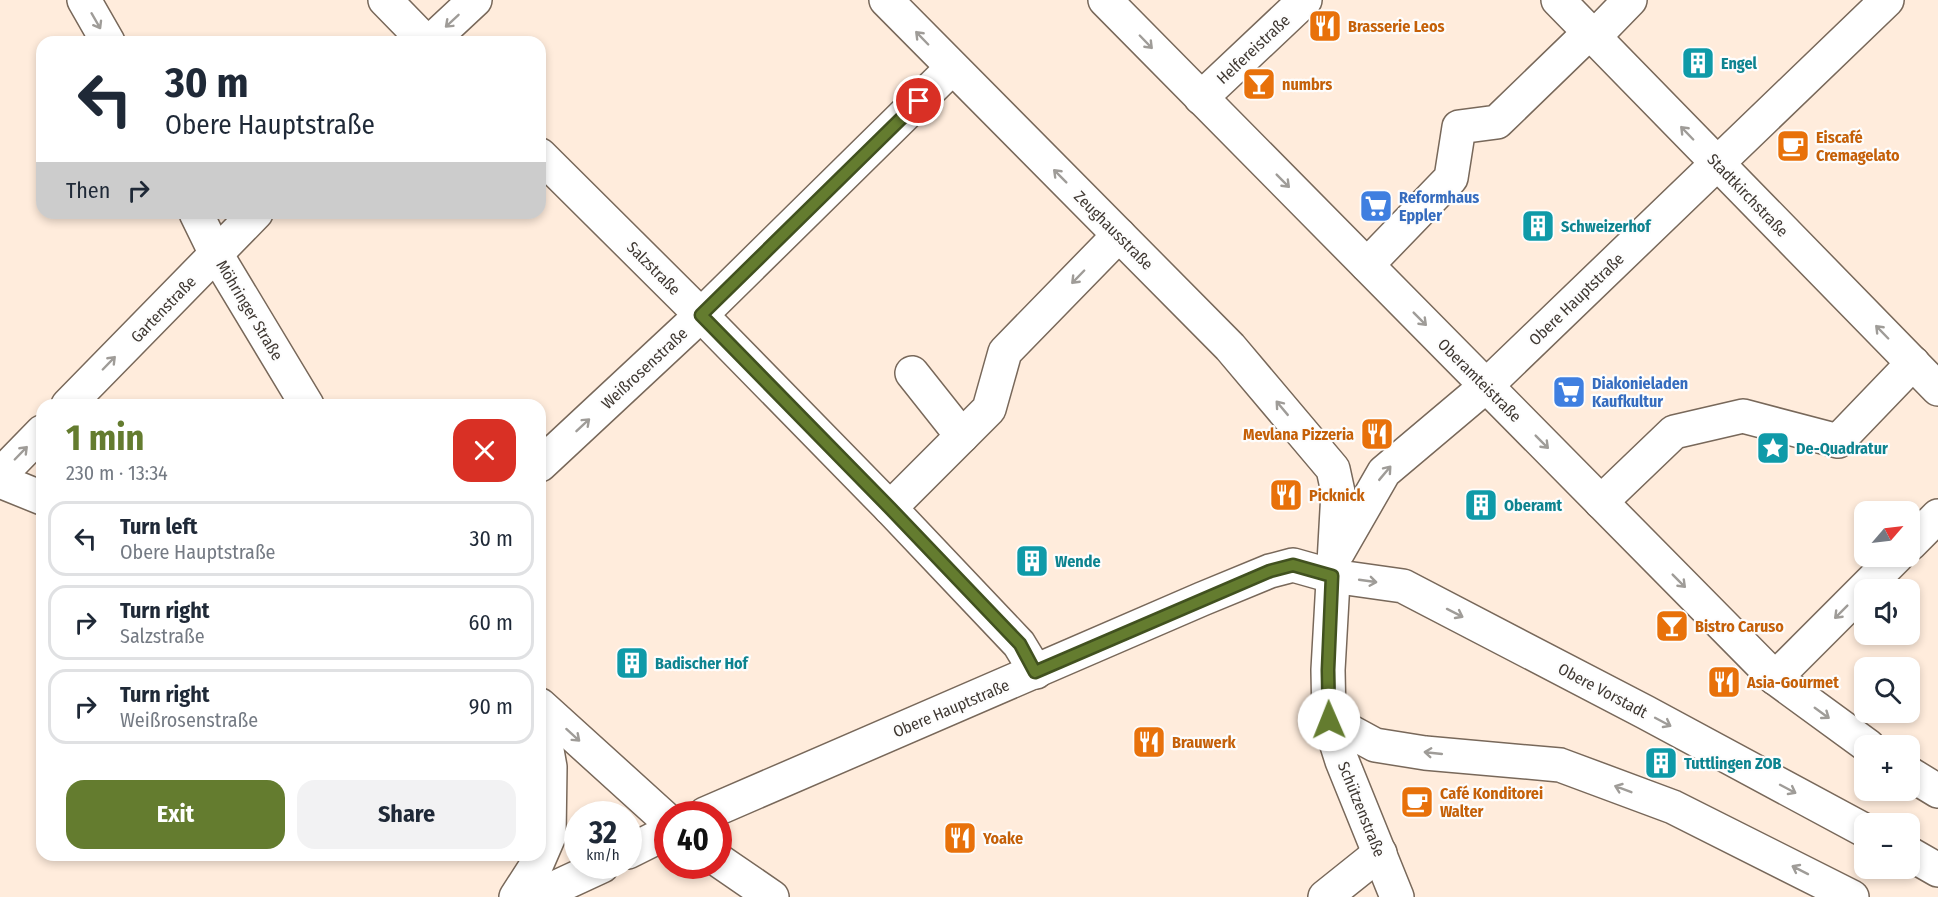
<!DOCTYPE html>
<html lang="en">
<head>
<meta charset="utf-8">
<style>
	body { margin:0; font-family:"Fira Sans Condensed",sans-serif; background:#f2f2f3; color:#1f2937; height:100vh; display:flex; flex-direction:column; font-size:22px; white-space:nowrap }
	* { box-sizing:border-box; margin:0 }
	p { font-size:20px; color:#747a83 }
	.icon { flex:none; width:33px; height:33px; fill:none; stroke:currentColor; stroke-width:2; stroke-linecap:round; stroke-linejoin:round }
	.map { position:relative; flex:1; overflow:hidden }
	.details { position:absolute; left:36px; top:399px; width:510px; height:462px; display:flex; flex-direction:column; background:#fff; border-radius:18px; box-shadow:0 3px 9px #0003 }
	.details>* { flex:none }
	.hud { position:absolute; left:36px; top:36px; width:510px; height:183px; border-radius:18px; box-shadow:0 3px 9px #0003; background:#fff; color:#1f2937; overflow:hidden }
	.needle { width:39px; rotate:62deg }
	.controls { position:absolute; left:1854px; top:501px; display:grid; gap:12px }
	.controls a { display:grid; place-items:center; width:66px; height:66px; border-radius:12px; background:#fff; box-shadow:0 3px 9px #0003; font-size:30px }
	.speed { position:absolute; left:564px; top:801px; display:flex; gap:12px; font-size:30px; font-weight:700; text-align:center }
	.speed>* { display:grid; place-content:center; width:78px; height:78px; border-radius:50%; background:#fff; box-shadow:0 3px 9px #0003; line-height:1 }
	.speed small { font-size:15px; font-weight:400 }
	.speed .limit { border:9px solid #d22; background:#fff; color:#111 }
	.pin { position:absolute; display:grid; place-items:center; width:51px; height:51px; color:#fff; margin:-26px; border:3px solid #fff; border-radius:50%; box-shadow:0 2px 6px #0007 }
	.me { position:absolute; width:66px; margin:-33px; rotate:359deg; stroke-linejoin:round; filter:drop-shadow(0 0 4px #0008) }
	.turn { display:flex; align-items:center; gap:21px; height:126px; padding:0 30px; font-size:27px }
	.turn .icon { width:78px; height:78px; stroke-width:2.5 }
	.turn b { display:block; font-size:42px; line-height:51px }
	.then { display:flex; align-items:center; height:57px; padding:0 30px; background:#0003; gap:12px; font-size:22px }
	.round { display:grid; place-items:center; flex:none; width:63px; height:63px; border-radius:18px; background:#f2f2f3 }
	.overview { display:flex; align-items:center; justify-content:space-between; height:102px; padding:0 30px }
	h1 { font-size:36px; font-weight:700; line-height:45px; color:#647c2f }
	.button { display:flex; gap:12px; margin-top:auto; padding:12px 30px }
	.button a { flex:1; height:69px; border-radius:18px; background:#647c2f; color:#fff; font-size:24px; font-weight:700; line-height:69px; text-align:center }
	.button a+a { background:#f2f2f3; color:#1f2937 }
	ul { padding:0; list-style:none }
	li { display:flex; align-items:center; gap:18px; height:75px; margin:0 12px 9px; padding:0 18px; border:3px solid #e0e1e3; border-radius:18px }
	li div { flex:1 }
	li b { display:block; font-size:22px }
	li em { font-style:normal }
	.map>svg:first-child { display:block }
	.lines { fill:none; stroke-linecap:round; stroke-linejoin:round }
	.minor-casing { stroke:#78685a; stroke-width:36 }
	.minor { stroke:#fff; stroke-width:33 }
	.oneway { stroke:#9f9c98 }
	.route-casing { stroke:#41511f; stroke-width:15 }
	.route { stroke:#647c2f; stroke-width:10 }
	.labels { text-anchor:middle; stroke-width:4.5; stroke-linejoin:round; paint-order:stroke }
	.food-label { font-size:16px; font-weight:bold; fill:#c56008; stroke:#fdfdfd; text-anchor:start }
	.street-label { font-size:16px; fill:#3f3832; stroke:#fdfdfd }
	.culture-label { font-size:16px; font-weight:bold; fill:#0d838f; stroke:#fdfdfd; text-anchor:start }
	.shop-label { font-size:16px; font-weight:bold; fill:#366cbe; stroke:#fdfdfd; text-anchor:start }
</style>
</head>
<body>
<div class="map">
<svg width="1938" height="897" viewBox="0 0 1938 897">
	<rect width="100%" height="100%" fill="#ffecdc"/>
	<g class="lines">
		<defs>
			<g id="minor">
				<path d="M84 0 108 42"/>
				<path d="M385 0 426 42"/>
				<path d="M886 0 1230 347 1333 469 1338 492 1328 670 1329 720 1342 761 1397 897"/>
				<path d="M1105 0 1775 678 1868 746"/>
				<path d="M1558 0 1938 389"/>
				<path d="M1594 37 1630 0"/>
				<path d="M430 42 475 0"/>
				<path d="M1201 98 1305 0"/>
				<path d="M540 155 701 315 890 508 1019 644 1036 672"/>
				<path d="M196 213 216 254 307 405"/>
				<path d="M1367 265 1451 178 1459 127 1497 122 1590 32"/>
				<path d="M68 405 256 213"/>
				<path d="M962 436 989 409 1005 352 1119 235"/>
				<path d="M540 465 701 315 952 68"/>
				<path d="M0 475 42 432"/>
				<path d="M0 481 42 498"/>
				<path d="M1601 502 1674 432 1743 416 1838 441 1913 363"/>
				<path d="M890 508 962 436 912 373"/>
				<path d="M1910 544 1938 516"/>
				<path d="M1338 552 1384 472 1486 386 1887 0"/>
				<path d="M1775 678 1897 556"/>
				<path d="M540 705 668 821"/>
				<path d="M1329 720 1375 745 1425 753 1560 765 1673 807 1852 897"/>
				<path d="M1910 774 1938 791"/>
				<path d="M705 814 1202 599 1270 571 1293 565 1332 576 1403 586 1645 712 1864 830"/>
				<path d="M628 852 668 832"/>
				<path d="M1910 854 1938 870"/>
				<path d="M718 860 772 897"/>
				<path d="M516 897 536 866 549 836 550 767 540 711"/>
				<path d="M535 897 602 866"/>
				<path d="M1325 897 1380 853"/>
			</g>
		</defs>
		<use href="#minor" class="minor-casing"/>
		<use href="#minor" class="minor"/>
	</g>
	<defs><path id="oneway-shaft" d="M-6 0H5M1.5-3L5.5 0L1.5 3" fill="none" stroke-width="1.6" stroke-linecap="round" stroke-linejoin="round" transform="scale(1.5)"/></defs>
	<g class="oneway">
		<use href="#oneway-shaft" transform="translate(96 21) rotate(60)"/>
		<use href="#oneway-shaft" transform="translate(452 21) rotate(137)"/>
		<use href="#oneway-shaft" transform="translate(922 38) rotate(-134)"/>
		<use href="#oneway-shaft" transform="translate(1146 42) rotate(46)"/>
		<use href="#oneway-shaft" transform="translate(1687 133) rotate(-134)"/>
		<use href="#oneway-shaft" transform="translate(1060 176) rotate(-135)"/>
		<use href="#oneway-shaft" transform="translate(1283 181) rotate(45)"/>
		<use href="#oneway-shaft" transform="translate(1078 277) rotate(134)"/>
		<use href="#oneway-shaft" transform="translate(1420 319) rotate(45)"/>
		<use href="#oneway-shaft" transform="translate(1882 332) rotate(-134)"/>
		<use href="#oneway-shaft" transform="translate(109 363) rotate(-46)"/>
		<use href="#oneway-shaft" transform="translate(1282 408) rotate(-130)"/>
		<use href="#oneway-shaft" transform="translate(583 425) rotate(-43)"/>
		<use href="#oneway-shaft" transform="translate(1542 442) rotate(45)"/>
		<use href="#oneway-shaft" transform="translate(21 453) rotate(-46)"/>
		<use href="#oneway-shaft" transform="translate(1385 473) rotate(-50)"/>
		<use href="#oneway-shaft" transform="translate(1368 581) rotate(8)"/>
		<use href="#oneway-shaft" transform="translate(1679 581) rotate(45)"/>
		<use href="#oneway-shaft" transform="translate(1841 612) rotate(135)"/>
		<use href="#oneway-shaft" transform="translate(1455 613) rotate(27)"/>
		<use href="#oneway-shaft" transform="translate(1822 713) rotate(36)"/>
		<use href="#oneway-shaft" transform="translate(1663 722) rotate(28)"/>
		<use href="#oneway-shaft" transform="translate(573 735) rotate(42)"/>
		<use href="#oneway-shaft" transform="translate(1433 753) rotate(-174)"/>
		<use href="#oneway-shaft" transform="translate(1623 789) rotate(-159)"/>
		<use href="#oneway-shaft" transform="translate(1788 789) rotate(28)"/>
		<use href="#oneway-shaft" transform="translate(1800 870) rotate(-153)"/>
	</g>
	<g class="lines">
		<defs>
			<path id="route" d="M919 101 701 315 890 508 1020 644 1035 672 1270 571 1293 565 1332 576 1328 670 1329 720"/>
		</defs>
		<use href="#route" class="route-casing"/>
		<use href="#route" class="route"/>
	</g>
	<defs>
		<symbol id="restaurant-square" viewBox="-11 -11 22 22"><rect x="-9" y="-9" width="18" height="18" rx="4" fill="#e8710a" stroke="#fdfdfd"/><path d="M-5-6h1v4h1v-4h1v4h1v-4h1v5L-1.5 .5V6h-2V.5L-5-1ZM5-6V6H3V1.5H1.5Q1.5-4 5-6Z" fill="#fff"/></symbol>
		<symbol id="building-square" viewBox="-11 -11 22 22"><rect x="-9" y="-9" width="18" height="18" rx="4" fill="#0f9aa8" stroke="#fdfdfd"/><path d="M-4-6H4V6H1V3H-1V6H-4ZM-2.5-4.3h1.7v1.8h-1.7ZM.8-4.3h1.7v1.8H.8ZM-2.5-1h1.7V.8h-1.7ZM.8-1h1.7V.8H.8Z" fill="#fff"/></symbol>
		<symbol id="bar-square" viewBox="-11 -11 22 22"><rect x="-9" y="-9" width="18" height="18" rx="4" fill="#e8710a" stroke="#fdfdfd"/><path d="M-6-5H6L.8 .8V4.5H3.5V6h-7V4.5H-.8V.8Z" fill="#fff"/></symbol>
		<symbol id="cafe-square" viewBox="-11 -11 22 22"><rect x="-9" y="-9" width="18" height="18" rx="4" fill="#e8710a" stroke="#fdfdfd"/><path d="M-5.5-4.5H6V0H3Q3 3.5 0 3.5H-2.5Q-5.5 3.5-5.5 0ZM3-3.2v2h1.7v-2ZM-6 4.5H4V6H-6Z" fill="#fff"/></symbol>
		<symbol id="supermarket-square" viewBox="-11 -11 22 22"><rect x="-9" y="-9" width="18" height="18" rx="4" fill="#3f7fe0" stroke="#fdfdfd"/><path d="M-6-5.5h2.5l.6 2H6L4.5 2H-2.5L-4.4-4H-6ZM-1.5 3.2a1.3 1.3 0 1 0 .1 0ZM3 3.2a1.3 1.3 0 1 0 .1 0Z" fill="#fff"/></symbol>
		<symbol id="sight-square" viewBox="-11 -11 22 22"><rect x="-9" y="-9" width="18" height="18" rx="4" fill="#0f9aa8" stroke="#fdfdfd"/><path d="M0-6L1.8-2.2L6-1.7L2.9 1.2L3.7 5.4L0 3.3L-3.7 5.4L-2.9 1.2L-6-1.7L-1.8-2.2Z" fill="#fff"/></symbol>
	</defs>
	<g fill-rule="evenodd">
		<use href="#restaurant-square" x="1306" y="7" width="38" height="38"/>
		<use href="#building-square" x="1679" y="44" width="38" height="38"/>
		<use href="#bar-square" x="1240" y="65" width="38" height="38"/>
		<use href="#cafe-square" x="1774" y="127" width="38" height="38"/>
		<use href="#supermarket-square" x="1357" y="187" width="38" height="38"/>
		<use href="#building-square" x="1519" y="207" width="38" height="38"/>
		<use href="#supermarket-square" x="1550" y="373" width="38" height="38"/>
		<use href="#restaurant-square" x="1358" y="415" width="38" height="38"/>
		<use href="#sight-square" x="1754" y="429" width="38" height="38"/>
		<use href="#restaurant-square" x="1267" y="476" width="38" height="38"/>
		<use href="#building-square" x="1462" y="486" width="38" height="38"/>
		<use href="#building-square" x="1013" y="542" width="38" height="38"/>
		<use href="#bar-square" x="1653" y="607" width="38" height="38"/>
		<use href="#building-square" x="613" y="644" width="38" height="38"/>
		<use href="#restaurant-square" x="1705" y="663" width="38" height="38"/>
		<use href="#restaurant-square" x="1130" y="723" width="38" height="38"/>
		<use href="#building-square" x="1642" y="744" width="38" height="38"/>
		<use href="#cafe-square" x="1398" y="783" width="38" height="38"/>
		<use href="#restaurant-square" x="941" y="819" width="38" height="38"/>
	</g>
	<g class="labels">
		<g class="food-label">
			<text x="1348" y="32">Brasserie Leos</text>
			<text x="1282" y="90">numbrs</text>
			<text x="1816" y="143">Eiscafé<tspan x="1816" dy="18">Cremagelato</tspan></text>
			<text x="1354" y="440" text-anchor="end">Mevlana Pizzeria</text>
			<text x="1309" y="501">Picknick</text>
			<text x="1695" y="632">Bistro Caruso</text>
			<text x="1747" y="688">Asia-Gourmet</text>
			<text x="1172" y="748">Brauwerk</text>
			<text x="1440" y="799">Café Konditorei<tspan x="1440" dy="18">Walter</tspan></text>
			<text x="983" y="844">Yoake</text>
		</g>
		<g class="street-label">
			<text transform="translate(1253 49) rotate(-43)" y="6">Helfereistraße</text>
			<text transform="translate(1748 195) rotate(46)" y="6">Stadtkirchstraße</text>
			<text transform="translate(1114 230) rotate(45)" y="6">Zeughausstraße</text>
			<text transform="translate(654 268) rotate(45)" y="6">Salzstraße</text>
			<text transform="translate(1576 299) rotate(-44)" y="6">Obere Hauptstraße</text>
			<text transform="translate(163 309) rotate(-46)" y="6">Gartenstraße</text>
			<text transform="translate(250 310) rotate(59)" y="6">Möhringer Straße</text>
			<text transform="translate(644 368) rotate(-43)" y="6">Weißrosenstraße</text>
			<text transform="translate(1480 380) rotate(45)" y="6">Oberamteistraße</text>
			<text transform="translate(1603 690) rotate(28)" y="6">Obere Vorstadt</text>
			<text transform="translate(951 708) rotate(-23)" y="6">Obere Hauptstraße</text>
			<text transform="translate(1362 809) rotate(68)" y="6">Schützenstraße</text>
		</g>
		<g class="culture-label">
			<text x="1721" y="69">Engel</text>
			<text x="1561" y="232">Schweizerhof</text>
			<text x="1796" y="454">De-Quadratur</text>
			<text x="1504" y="511">Oberamt</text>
			<text x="1055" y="567">Wende</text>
			<text x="655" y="669">Badischer Hof</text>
			<text x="1684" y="769">Tuttlingen ZOB</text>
		</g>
		<g class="shop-label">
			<text x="1399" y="203">Reformhaus<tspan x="1399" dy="18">Eppler</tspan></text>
			<text x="1592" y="389">Diakonieladen<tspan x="1592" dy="18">Kaufkultur</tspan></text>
		</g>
	</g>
</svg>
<div class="controls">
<a><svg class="needle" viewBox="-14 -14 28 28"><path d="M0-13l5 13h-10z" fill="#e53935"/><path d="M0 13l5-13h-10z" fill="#747a83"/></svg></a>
<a><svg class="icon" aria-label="sound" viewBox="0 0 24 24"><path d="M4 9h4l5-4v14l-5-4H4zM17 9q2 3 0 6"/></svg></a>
<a><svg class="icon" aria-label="search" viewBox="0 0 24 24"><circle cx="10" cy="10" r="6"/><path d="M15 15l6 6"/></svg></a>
<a>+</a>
<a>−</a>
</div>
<div class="speed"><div>32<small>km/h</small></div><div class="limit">40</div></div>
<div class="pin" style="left:919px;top:101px;background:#d93025"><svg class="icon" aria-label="arrive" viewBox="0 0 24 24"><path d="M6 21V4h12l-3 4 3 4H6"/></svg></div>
<svg class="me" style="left:1329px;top:720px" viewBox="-20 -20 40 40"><circle r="19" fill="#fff"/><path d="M0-13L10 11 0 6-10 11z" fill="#647c2f"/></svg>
<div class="hud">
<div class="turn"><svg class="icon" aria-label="left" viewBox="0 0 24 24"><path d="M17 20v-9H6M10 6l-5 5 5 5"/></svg><div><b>30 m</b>Obere Hauptstraße</div></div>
<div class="then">Then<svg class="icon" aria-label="right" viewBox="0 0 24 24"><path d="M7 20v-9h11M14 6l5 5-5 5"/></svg></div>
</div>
<section class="details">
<div class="overview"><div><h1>1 min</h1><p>230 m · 13:34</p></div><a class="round" style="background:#d93025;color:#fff"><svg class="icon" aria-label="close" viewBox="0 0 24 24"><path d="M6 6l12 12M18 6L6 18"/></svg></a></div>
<ul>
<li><svg class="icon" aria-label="left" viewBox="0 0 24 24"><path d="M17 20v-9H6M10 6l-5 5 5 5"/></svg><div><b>Turn left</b><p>Obere Hauptstraße</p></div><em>30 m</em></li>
<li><svg class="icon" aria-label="right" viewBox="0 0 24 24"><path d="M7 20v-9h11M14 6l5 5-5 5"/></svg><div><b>Turn right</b><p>Salzstraße</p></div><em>60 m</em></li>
<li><svg class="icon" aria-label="right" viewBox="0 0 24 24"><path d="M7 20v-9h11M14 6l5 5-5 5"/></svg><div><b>Turn right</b><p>Weißrosenstraße</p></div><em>90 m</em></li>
</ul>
<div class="button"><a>Exit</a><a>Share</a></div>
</section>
</div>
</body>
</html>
